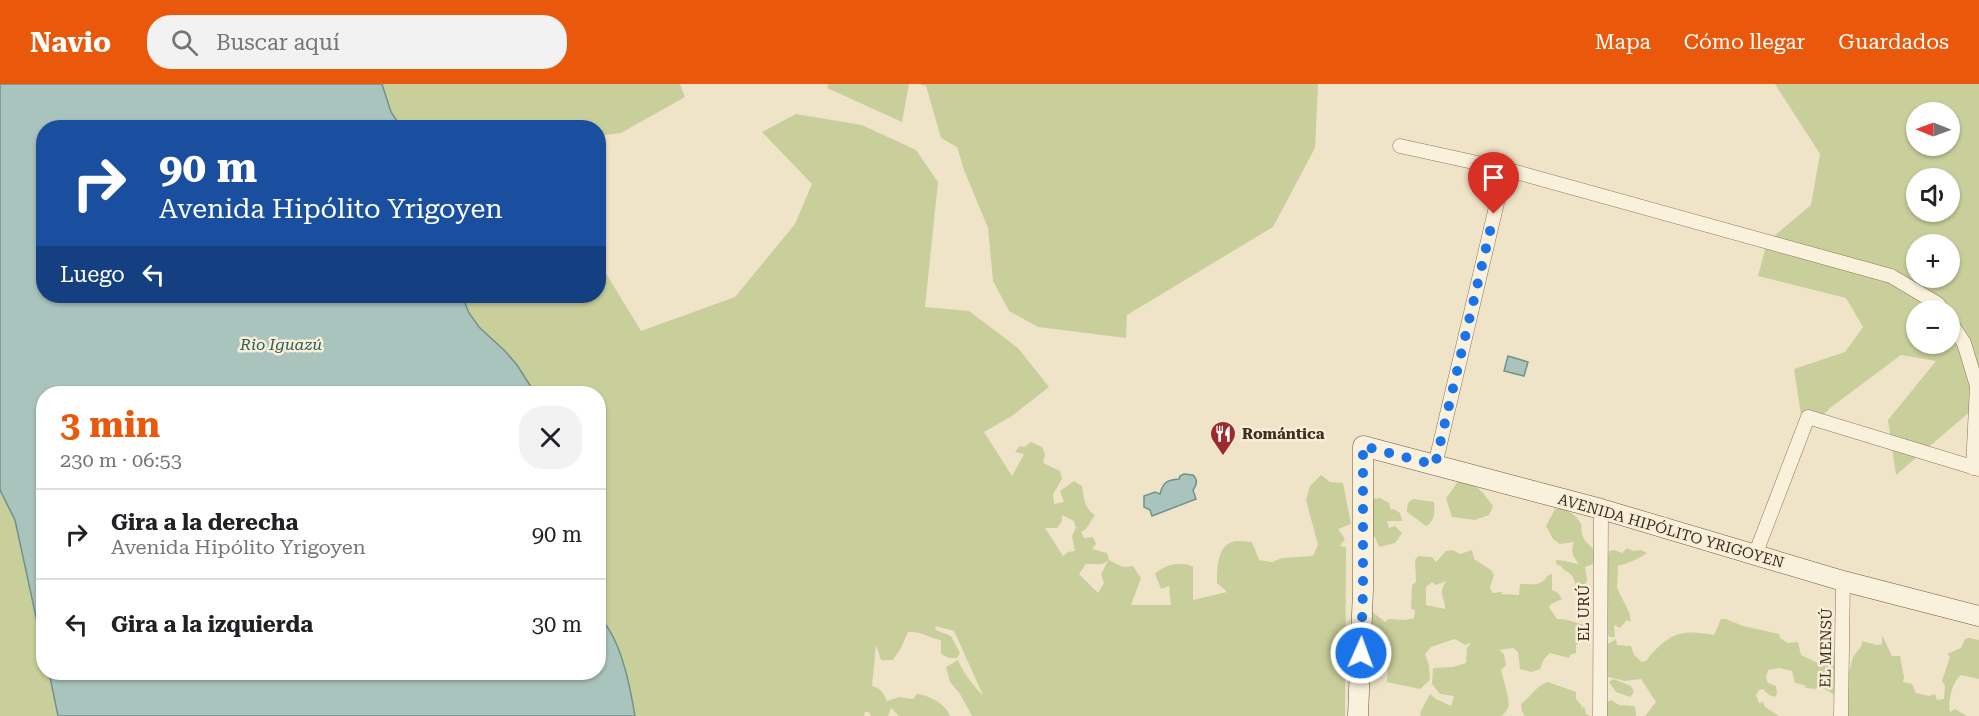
<!DOCTYPE html>
<html lang="es">
<head>
<meta charset="utf-8">
<style>
	body { margin:0; font-family:"Roboto Serif",serif; background:#f2f2f2; color:#202124; height:100vh; display:flex; flex-direction:column; font-size:22px; white-space:nowrap }
	* { box-sizing:border-box; margin:0 }
	p { font-size:20px; color:#757577 }
	.icon { flex:none; width:33px; height:33px; fill:none; stroke:currentColor; stroke-width:2; stroke-linecap:round; stroke-linejoin:round }
	.map { position:relative; flex:1; overflow:hidden }
	.details { position:absolute; left:36px; top:302px; width:570px; height:294px; display:flex; flex-direction:column; background:#fff; border-radius:24px; box-shadow:0 2px 4px #0004 }
	.details>* { flex:none }
	.guide { position:absolute; left:36px; top:36px; width:570px; height:183px; border-radius:24px; box-shadow:0 2px 4px #0004; background:#1a4fa0; color:#fff; overflow:hidden }
	.needle { width:39px; rotate:271deg }
	.controls { position:absolute; left:1906px; top:18px; display:grid; gap:12px }
	.controls a { display:grid; place-items:center; width:54px; height:54px; border-radius:50%; background:#fff; box-shadow:0 2px 4px #0004; font-size:30px }
	.pin { position:absolute; display:grid; place-items:center; width:51px; height:51px; color:#fff; margin:-62px -26px; border-radius:50% 50% 50% 0; rotate:-45deg; box-shadow:0 0 6px #0007 }
	.pin .icon { rotate:45deg }
	.me { position:absolute; width:66px; margin:-33px; rotate:2deg; stroke-linejoin:round; filter:drop-shadow(0 0 4px #0008) }
	.turn { display:flex; align-items:center; gap:21px; height:126px; padding:0 24px; font-size:27px }
	.turn .icon { width:78px; height:78px; stroke-width:2.5 }
	.turn b { display:block; font-size:42px; line-height:51px }
	.then { display:flex; align-items:center; height:57px; padding:0 24px; background:#0003; gap:12px; font-size:22px }
	.round { display:grid; place-items:center; flex:none; width:63px; height:63px; border-radius:24px; background:#f2f2f2 }
	.overview { display:flex; align-items:center; justify-content:space-between; height:102px; padding:0 24px }
	h1 { font-size:36px; font-weight:700; line-height:45px; color:#ea580c }
	ul { padding:0; list-style:none }
	li { display:flex; align-items:center; gap:18px; height:90px; padding:0 24px; border-top:2px solid #e0e0e0 }
	li div { flex:1 }
	li b { display:block; font-size:22px }
	li em { font-style:normal }
	header { display:flex; align-items:center; gap:36px; box-sizing:border-box; height:84px; padding:0 30px; background:#ea580c; color:#fff }
	header strong { font-size:28px }
	nav { display:flex; gap:33px; margin-inline-start:auto; font-size:21px }
	.search { width:420px; height:54px; background:#f2f2f2; display:flex; align-items:center; gap:15px; box-sizing:border-box; padding:0 21px; border-radius:24px; color:#757577; font-size:22px }
	.map>svg:first-child { display:block }
	.green { fill:#c9cf9b; fill-rule:evenodd }
	.water { fill:#a9c4bc; stroke:#6f938a; stroke-width:1.5 }
	.lines { fill:none; stroke-linecap:round; stroke-linejoin:round }
	.street-casing { stroke:#8d765c; stroke-width:15 }
	.secondary-casing { stroke:#6f573f; stroke-width:21 }
	.street { stroke:#faf1dc; stroke-width:14 }
	.secondary { stroke:#faf1dc; stroke-width:20 }
	.route { stroke:#1a73e8; stroke-width:10; stroke-dasharray:0 18 }
	.labels { text-anchor:middle; stroke-width:5; stroke-linejoin:round; paint-order:stroke }
	.poi-label { font-size:15px; font-weight:bold; fill:#3d2e20; stroke:#f7eed8; text-anchor:start }
	.street-label { font-size:15px; fill:#3d2e20; stroke:#f7eed8 }
	.water-label { font-size:16px; font-style:italic; fill:#2f5d5a; stroke:#f7eed8 }
</style>
</head>
<body>
<header>
<strong>Navio</strong>
<div class="search"><svg class="icon" aria-label="search" viewBox="0 0 24 24"><circle cx="10" cy="10" r="6"/><path d="M15 15l6 6"/></svg>Buscar aquí</div>
<nav><a>Mapa</a><a>Cómo llegar</a><a>Guardados</a></nav>
</header>
<div class="map">
<svg width="1979" height="632" viewBox="0 0 1979 632">
	<rect width="100%" height="100%" fill="#f0e4c8"/>
	<g class="green">
		<path d="M382 0H680L685 13 621 49 599 52 598 44H401L391 28Z"/>
		<path d="M828 0H909L902 38 827 4Z"/>
		<path d="M919 0H1318L1315 64 1273 143 1127 231 1126 254 1038 243 1009 227 993 197 988 144 964 86 957 63 941 54 926 2Z"/>
		<path d="M1775 0H1979V320L1896 391 1888 336 1936 277 1901 271 1830 324 1804 351 1794 285 1845 268 1863 243 1846 214 1758 192 1767 158 1811 121 1820 70ZM1917 28H1950V62H1917ZM1917 94H1950V128H1917ZM1917 160H1950V194H1917ZM1917 226H1950V260H1917Z"/>
		<path d="M796 30 862 41 916 66 938 98 925 223 969 227 1018 264 1049 303 1012 332 984 348 1012 392 1024 370 1015 368 1020 362 1024 363 1031 358 1042 363 1045 370 1043 379 1060 387 1062 395 1053 410 1054 420 1064 418 1060 407 1074 397 1082 402C1084 414 1084 424 1095 431L1086 445 1081 448 1084 454 1093 453 1096 460 1092 465 1107 469 1109 476 1123 483 1133 482 1141 494 1131 521H1171L1169 502 1161 505 1155 490C1163 481 1181 476 1193 483V516L1227 508 1217 499C1217 487 1217 462 1232 458 1237 456 1246 458 1252 458L1259 476 1272 478 1282 474 1313 472 1318 461 1306 416 1310 402 1321 391 1330 398 1343 399 1351 440 1338 445 1345 455 1340 462 1346 463 1345 632H972L960 610 950 598 946 583 958 576C962 587 975 604 983 611L954 547 935 542 936 546 951 552 960 569 957 574H949L941 570V556C928 554 922 547 908 548L901 564 893 576H881L876 561 872 602C881 604 883 609 887 617L899 613 913 615 917 610C929 611 946 620 950 632H899L891 624 888 632H871L869 628H865L864 632H635C630 602 621 554 599 533L598 309H535L517 281 479 243 469 229 462 212H598L599 178 641 247 735 213 795 140 812 100 762 48ZM1062 431 1074 437 1076 444 1072 452 1075 467 1068 468 1063 472 1045 444H1057L1062 437ZM1108 477 1101 490 1104 499 1098 509 1079 490 1086 480H1102Z"/>
		<path d="M1460 396C1478 401 1482 407 1493 422L1489 431 1475 436 1452 433 1446 414C1452 408 1453 402 1460 396Z"/>
		<path d="M0 406 15 436 43 565 44 588H49L58 632H0Z"/>
		<path d="M1380 414 1389 419 1391 426 1394 425 1400 429 1402 437H1387L1389 444 1395 442 1402 449 1395 459 1379 463 1375 453 1371 452 1370 415Z"/>
		<path d="M1414 415 1434 418C1435 428 1435 437 1426 442L1407 428C1407 421 1407 418 1414 415Z"/>
		<path d="M1563 424C1569 428 1578 432 1581 440 1582 443 1581 447 1582 450 1587 466 1598 458 1593 480L1585 483 1587 496 1583 507 1576 508C1575 497 1575 491 1564 486L1561 482 1556 480V476C1564 476 1571 479 1579 480 1573 472 1570 468 1574 458L1560 460 1553 455 1546 442 1555 425Z"/>
		<path d="M1627 464 1633 467 1641 466 1647 469C1639 475 1626 480 1618 482L1617 504 1629 528 1631 538 1627 536 1620 544 1614 541 1615 553H1609C1601 526 1605 495 1609 467L1615 466 1622 469Z"/>
		<path d="M1453 466 1460 470 1472 466 1474 475 1491 486 1494 491 1490 503 1492 509 1503 508 1501 510 1519 511 1520 500C1531 500 1542 503 1547 492L1552 490V506L1558 509 1562 515 1551 520 1549 523 1557 535C1569 534 1576 540 1587 541L1586 553 1576 561V569L1570 571 1569 574 1550 569 1544 575 1540 585 1532 588 1520 585 1518 568 1513 564 1499 566 1504 570 1506 581 1501 586C1503 594 1511 618 1508 624 1507 627 1504 629 1502 632H1421L1420 629 1430 610 1436 615 1451 622 1454 612 1440 610 1432 600 1433 584 1453 583 1466 579 1467 564 1471 559 1465 561 1455 555 1431 563 1425 570 1429 581 1430 596 1420 605 1387 598 1388 586C1373 570 1370 547 1370 526L1385 538 1389 535 1405 536 1414 534 1415 526 1411 525 1412 501 1416 498 1415 476 1418 472 1432 473 1436 478 1446 467ZM1446 497C1437 512 1446 514 1445 525L1426 521V503L1432 498 1436 501Z"/>
		<path d="M1721 535H1726L1743 542 1779 550 1780 554 1788 559 1798 558 1801 571 1822 581 1828 563 1834 569 1837 609 1833 610 1821 603 1814 605 1806 604 1804 601 1795 599 1792 587 1779 584 1768 586 1766 594 1768 599 1776 602 1777 610 1775 613 1769 611 1763 605 1759 606 1756 611 1759 619 1763 618 1765 623 1779 632H1645L1656 618 1641 595 1625 597 1608 593 1606 561 1616 555 1617 561 1631 562 1634 571 1642 578 1647 576C1651 569 1657 564 1663 559 1680 545 1693 548 1714 551Z"/>
		<path d="M1882 551 1892 572H1900L1904 593 1903 598 1912 600 1916 609 1929 612 1935 610 1937 616 1944 615 1945 602 1942 597 1950 573 1947 570 1961 564 1965 555 1969 554 1979 556V595L1961 591C1952 598 1948 617 1950 628L1955 625 1967 632H1848C1850 618 1845 606 1848 593 1850 587 1851 579 1853 574 1856 567 1862 565 1862 557L1877 561 1882 560Z"/>
		<path d="M1613 595 1631 602 1634 608 1630 613 1616 608 1609 598Z"/>
		<path d="M1548 598 1576 608V615L1582 622 1581 626 1584 622 1586 630 1590 632H1525L1522 628 1521 620C1532 612 1534 603 1548 598Z"/>
		<path d="M1611 616 1619 621 1635 622 1636 632H1604L1605 619Z"/>
	</g>
	<g class="water">
		<path d="M0 0H382L391 28 401 43 44 44V212H462L469 229 479 243 505 267 517 281 535 309H44L43 565 15 436 0 406Z"/>
		<path d="M1508 272 1528 278 1524 292 1504 287Z"/>
		<path d="M1184 390 1193 391C1198 396 1197 401 1193 406L1196 415 1152 432 1150 426 1144 423V412L1155 408 1160 410C1163 398 1167 396 1179 395L1180 392Z"/>
		<path d="M599 533C621 554 630 602 635 632H58L49 588H598Z"/>
	</g>
	<g class="lines">
		<defs>
			<g id="street">
				<path d="M1400 62 1505 85 1891 192 1938 220 1942 226"/>
				<path d="M1950 238 1964 259 1977 302 1973 384"/>
				<path d="M1435 381 1505 85"/>
				<path d="M1755 471 1808 333 1979 385"/>
				<path d="M1600 632 1601 425"/>
				<path d="M1841 632 1843 497"/>
			</g>
			<path id="secondary" d="M1358 632 1363 506V362L1601 425 1843 497 1979 532"/>
		</defs>
		<use href="#street" class="street-casing"/>
		<use href="#secondary" class="secondary-casing"/>
		<use href="#street" class="street"/>
		<use href="#secondary" class="secondary"/>
	</g>
	<g class="lines">
		<path class="route" d="M1361 569 1363 506V362L1435 381 1494 130"/>
	</g>
	<defs>
		<symbol id="restaurant-pin" viewBox="-11 -11 22 30"><path d="M0 17L-7.5 6A9.5 9.5 0 1 1 7.5 6Z" fill="#9e2a2b" stroke="#f7eed8"/><path d="M-5-6h1v4h1v-4h1v4h1v-4h1v5L-1.5 .5V6h-2V.5L-5-1ZM5-6V6H3V1.5H1.5Q1.5-4 5-6Z" fill="#fff"/></symbol>
	</defs>
	<g fill-rule="evenodd">
		<use href="#restaurant-pin" x="1208" y="335" width="30" height="40"/>
	</g>
	<g class="labels">
		<g class="poi-label">
			<text x="1242" y="355">Romántica</text>
		</g>
		<g class="street-label">
			<text transform="translate(1671 447) rotate(16)" y="5">AVENIDA HIPÓLITO YRIGOYEN</text>
			<text transform="translate(1584 529) rotate(-90)" y="5">EL URÚ</text>
			<text transform="translate(1826 564) rotate(-89)" y="5">EL MENSÚ</text>
		</g>
		<g class="water-label">
			<text x="281" y="266">Rio Iguazú</text>
		</g>
	</g>
</svg>
<div class="controls">
<a><svg class="needle" viewBox="-14 -14 28 28"><path d="M0-13l5 13h-10z" fill="#e53935"/><path d="M0 13l5-13h-10z" fill="#757577"/></svg></a>
<a><svg class="icon" aria-label="sound" viewBox="0 0 24 24"><path d="M4 9h4l5-4v14l-5-4H4zM17 9q2 3 0 6"/></svg></a>
<a>+</a>
<a>−</a>
</div>
<div class="pin" style="left:1494px;top:130px;background:#d93025"><svg class="icon" aria-label="arrive" viewBox="0 0 24 24"><path d="M6 21V4h12l-3 4 3 4H6"/></svg></div>
<svg class="me" style="left:1361px;top:569px" viewBox="-20 -20 40 40"><circle r="17" fill="#1a73e8" stroke="#fff" stroke-width="3"/><path d="M0-11L8 9 0 5-8 9z" fill="#fff"/></svg>
<div class="guide">
<div class="turn"><svg class="icon" aria-label="right" viewBox="0 0 24 24"><path d="M7 20v-9h11M14 6l5 5-5 5"/></svg><div><b>90 m</b>Avenida Hipólito Yrigoyen</div></div>
<div class="then">Luego<svg class="icon" aria-label="left" viewBox="0 0 24 24"><path d="M17 20v-9H6M10 6l-5 5 5 5"/></svg></div>
</div>
<section class="details">
<div class="overview"><div><h1>3 min</h1><p>230 m · 06:53</p></div><a class="round"><svg class="icon" aria-label="close" viewBox="0 0 24 24"><path d="M6 6l12 12M18 6L6 18"/></svg></a></div>
<ul>
<li><svg class="icon" aria-label="right" viewBox="0 0 24 24"><path d="M7 20v-9h11M14 6l5 5-5 5"/></svg><div><b>Gira a la derecha</b><p>Avenida Hipólito Yrigoyen</p></div><em>90 m</em></li>
<li><svg class="icon" aria-label="left" viewBox="0 0 24 24"><path d="M17 20v-9H6M10 6l-5 5 5 5"/></svg><div><b>Gira a la izquierda</b></div><em>30 m</em></li>
</ul>
</section>
</div>
</body>
</html>
